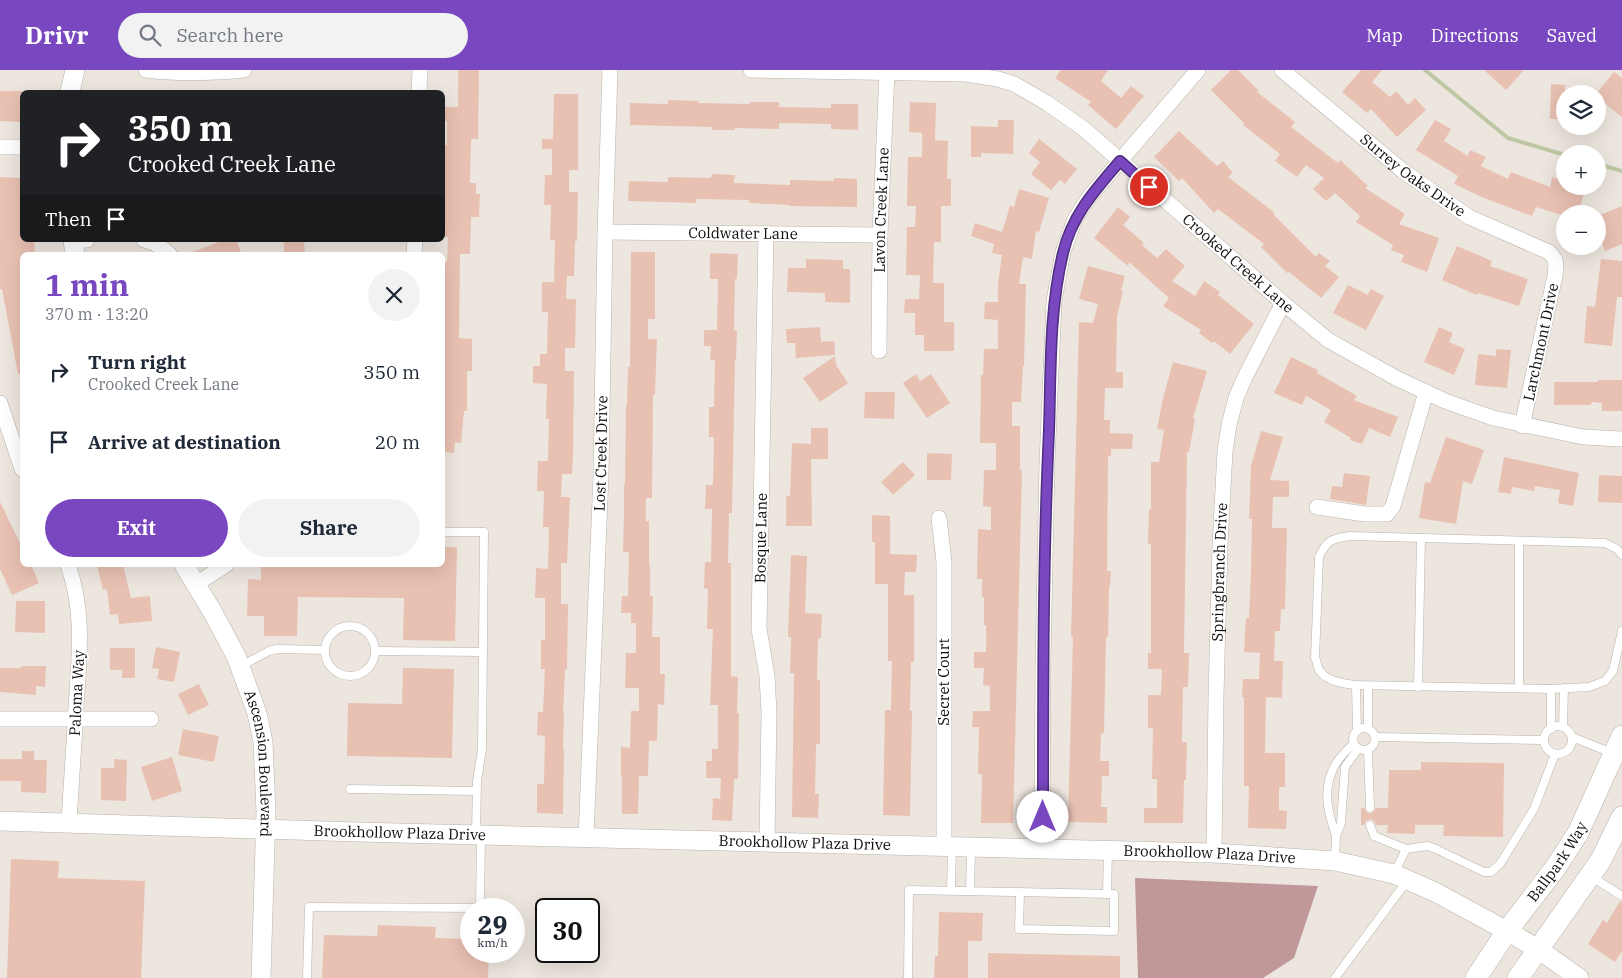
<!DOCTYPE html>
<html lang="en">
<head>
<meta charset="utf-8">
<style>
	body { margin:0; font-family:"IBM Plex Serif",serif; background:#f2f2f3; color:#1f2937; height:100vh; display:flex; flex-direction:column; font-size:19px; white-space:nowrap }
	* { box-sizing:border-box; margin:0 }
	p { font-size:16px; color:#747a83 }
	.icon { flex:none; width:28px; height:28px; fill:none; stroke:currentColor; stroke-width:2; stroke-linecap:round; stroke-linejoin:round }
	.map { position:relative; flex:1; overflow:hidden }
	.details { position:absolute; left:20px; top:182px; width:425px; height:315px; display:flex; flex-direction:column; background:#fff; border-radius:8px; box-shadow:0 5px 20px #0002 }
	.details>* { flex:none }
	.guide { position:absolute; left:20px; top:20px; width:425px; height:152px; border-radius:8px; box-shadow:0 5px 20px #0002; background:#202124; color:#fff; overflow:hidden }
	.controls { position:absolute; left:1556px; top:15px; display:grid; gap:10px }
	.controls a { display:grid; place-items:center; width:50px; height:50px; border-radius:50%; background:#fff; box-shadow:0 5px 20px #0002; font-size:25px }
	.speed { position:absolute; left:460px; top:828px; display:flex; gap:10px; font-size:25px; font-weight:700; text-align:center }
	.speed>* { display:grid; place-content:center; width:65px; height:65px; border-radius:50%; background:#fff; box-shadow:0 5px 20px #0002; line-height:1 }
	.speed small { font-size:12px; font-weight:400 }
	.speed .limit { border:2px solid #111; border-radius:8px; background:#fff; color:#111 }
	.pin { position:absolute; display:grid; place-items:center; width:42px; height:42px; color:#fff; margin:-21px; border:2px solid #fff; border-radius:50%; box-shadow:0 1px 5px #0007 }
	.me { position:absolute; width:55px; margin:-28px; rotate:0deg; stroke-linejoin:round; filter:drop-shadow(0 0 4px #0008) }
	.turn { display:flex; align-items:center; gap:18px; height:105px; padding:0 25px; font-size:22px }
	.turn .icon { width:65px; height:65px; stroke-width:2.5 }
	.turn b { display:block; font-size:35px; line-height:42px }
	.then { display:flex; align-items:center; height:48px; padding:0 25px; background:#0003; gap:10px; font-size:19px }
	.round { display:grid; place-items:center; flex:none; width:52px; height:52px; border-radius:26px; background:#f2f2f3 }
	.head { display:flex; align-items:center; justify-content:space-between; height:85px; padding:0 25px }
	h1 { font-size:30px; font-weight:700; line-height:38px; color:#7947bf }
	.action { display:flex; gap:10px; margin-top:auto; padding:10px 25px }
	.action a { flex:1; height:58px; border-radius:30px; background:#7947bf; color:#fff; font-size:20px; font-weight:700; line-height:58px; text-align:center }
	.action a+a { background:#f2f2f3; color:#1f2937 }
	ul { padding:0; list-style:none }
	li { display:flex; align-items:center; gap:15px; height:70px; padding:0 25px }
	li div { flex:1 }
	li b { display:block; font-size:19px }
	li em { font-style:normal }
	header { display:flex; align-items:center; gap:30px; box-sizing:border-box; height:70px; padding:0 25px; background:#7947bf; color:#fff }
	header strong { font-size:24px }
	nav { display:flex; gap:28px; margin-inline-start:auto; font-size:18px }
	.search { width:350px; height:45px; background:#f2f2f3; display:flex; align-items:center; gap:12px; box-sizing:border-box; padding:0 18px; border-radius:28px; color:#747a83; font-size:19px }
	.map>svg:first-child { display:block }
	.forest { fill:#c19899 }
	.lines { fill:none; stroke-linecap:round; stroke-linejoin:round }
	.stream { stroke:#bec7a3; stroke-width:4 }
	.building { fill:#e8c1b2 }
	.service-casing { stroke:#b9b2ac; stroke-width:9 }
	.minor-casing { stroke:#b9b2ac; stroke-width:16 }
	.tertiary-casing { stroke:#b9b2ac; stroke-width:20 }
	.secondary-casing { stroke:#b9b2ac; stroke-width:22 }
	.service { stroke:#fff; stroke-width:8 }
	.minor { stroke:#fff; stroke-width:15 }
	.tertiary { stroke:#fff; stroke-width:19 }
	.secondary { stroke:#fff; stroke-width:21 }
	.route-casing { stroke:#4f2e7c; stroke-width:12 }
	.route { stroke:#7947bf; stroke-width:9 }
	.labels { text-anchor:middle; stroke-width:4; stroke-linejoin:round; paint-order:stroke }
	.street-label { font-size:15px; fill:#0e0b09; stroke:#fff }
</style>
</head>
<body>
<header>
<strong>Drivr</strong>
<div class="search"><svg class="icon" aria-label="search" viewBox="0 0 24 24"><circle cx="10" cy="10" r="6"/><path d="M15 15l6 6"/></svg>Search here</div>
<nav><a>Map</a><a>Directions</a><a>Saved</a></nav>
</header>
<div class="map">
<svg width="1622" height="908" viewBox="0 0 1622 908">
	<rect width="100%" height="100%" fill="#ede6df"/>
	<path class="forest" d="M1135 808 1318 816 1294 888 1263 908H1138Z"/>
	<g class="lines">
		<g class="stream">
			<path d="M1425 0 1508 68 1565 85"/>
			<path d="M1598 94 1622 101"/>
		</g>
	</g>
	<g class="building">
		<path d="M458 0H479L478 69H471L470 113H476V124H480L479 147H471L470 184H460L459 268 472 269V301H467V341H464L461 373 455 372 454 383 442 382V192H447L448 167H442V75H447V51H442V37H458Z"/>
		<path d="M1061 0H1108L1101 11 1121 28 1131 16 1144 26 1116 59 1088 35 1091 32 1055 8Z"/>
		<path d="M1231 0H1238L1259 21 1257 22 1295 52 1291 57 1338 93 1340 90 1368 116 1365 118 1405 144 1399 154 1439 168 1427 202 1401 192 1404 185 1391 180 1393 175 1356 152 1360 146 1335 123 1326 131 1313 119 1324 108 1306 95 1297 107 1275 91 1280 84 1243 55 1244 53 1211 20Z"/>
		<path d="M1361 0H1382L1372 12 1390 27 1396 21 1408 35 1415 28 1426 40 1397 67 1371 39 1367 43 1342 22Z"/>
		<path d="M1484 0H1524L1506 20Z"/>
		<path d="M1614 2 1622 8V47L1598 28 1596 24Z"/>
		<path d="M1551 14 1565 15V49H1550Z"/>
		<path d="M0 21H22V52L0 51Z"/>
		<path d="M554 24H578V100H569V122H578L577 171H575L574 206H567L566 229H576L575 278H565V301H574L573 386 572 404H562L561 427H570L567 493H561V534H568L567 600H565L563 643H564L563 679H564L563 744 537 743V714H544L545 666 537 665 538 642H543L545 599H541V570H545V528H535L536 498 548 499 549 457H543L544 421H537L538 391H548L549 349H546L547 314 533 313V296H540V284H547L548 242H542V212H554L555 170H550L551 135H544L545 105H552V79H542V69H553Z"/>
		<path d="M668 30 698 31V33L750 34V32H779V37L831 38V34H858V60L831 59V54L779 53V59L735 58V60H712V57L630 55V33L668 34Z"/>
		<path d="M910 32 936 33 935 70 948 71 947 109H951V136H941V172H934L933 213H944V252H954V281H924V265H915V243H904L905 229H919L920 205H906L907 157H915L916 136H907L908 87H922V63L909 62Z"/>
		<path d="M998 50H1014L1013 84 981 83V87H971V56L998 57Z"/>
		<path d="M1435 50 1451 59 1444 71 1468 86 1470 80 1486 87 1481 96 1508 109 1511 102 1550 117 1552 107 1565 111V116H1586L1578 144H1565V146L1536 137 1532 146 1484 128 1454 114 1458 106 1416 80Z"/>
		<path d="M1179 61 1217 96 1223 91 1233 103 1228 107 1275 143 1273 144 1316 187 1319 183 1330 191 1325 196 1339 207 1321 228 1289 202 1287 203 1261 177 1264 174 1218 139 1214 143 1182 108 1179 111 1154 87Z"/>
		<path d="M1039 69 1077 99 1065 114 1060 110 1051 120 1031 104 1040 92 1029 83Z"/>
		<path d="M712 104 735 105 734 113 790 115V110L834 111V108L857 109V137L789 136 790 135 749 133V130L696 129V133L628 131 629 111 668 112V107L711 108Z"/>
		<path d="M0 107 22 108V170H34L35 185H22V304H18L2 219H0Z"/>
		<path d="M1019 119 1049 128 1039 162 1036 161 1032 189 1023 187 1019 214H1026L1024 296H1023L1021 332H1012V356H1020V400L1022 401 1013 753H981L982 704H978L979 657H972L973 641H990V616L983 615 984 598H974V582H986V555H984V527H982V509H977L978 459 991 460V437L983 436 984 400H996V373H980L981 305H983L984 279H998V250L984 249 985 232H998V214L1002 185 992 183 994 174 971 166 975 153 1002 162 1010 136 1014 137Z"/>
		<path d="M1622 136V174L1605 181 1598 162V146Z"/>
		<path d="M1118 137 1130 147 1123 155 1144 173 1142 175 1157 188 1166 179 1185 196 1172 211 1195 226 1204 211 1220 222 1218 225 1254 254 1230 284 1214 271 1212 273 1199 263 1201 260 1163 236 1169 228 1129 192 1128 196 1094 168Z"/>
		<path d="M224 170H236L242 185H187V184Z"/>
		<path d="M284 170H304L305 185H284Z"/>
		<path d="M1457 176 1492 191 1490 196 1528 209 1519 236 1478 223 1477 225 1442 210Z"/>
		<path d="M631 182H655V249H648V269H657L655 325H653L652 428H646V451H649V495H650V526H653L652 567H660V604H665L664 635 658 634 657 671H649L648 706H639L638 744H622V706H621V677L630 678 631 641H639V618H625L626 583H636V553H631V543H621L622 526H628L629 482H623L624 442V415H625L626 335H627L628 297H630Z"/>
		<path d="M710 183 738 184 737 209H735L734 260 737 261 736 290H735L732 443H729L728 493H731V606L738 607 737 643H739L738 709H734L732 751 712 750 713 728 720 729 721 708H706V691H712V679H718V635H710L713 559H707L708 519 704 518 705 492H711L712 439H705L706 415H713L714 367H709V337H714L715 290H710L711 276H704V260H717L718 209H710Z"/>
		<path d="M806 189 843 190V199H850V233L825 232V223L787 222 788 198H806Z"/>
		<path d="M1601 189 1622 191V227H1617L1612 276 1584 273 1587 236 1595 237Z"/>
		<path d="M1088 196 1125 206 1121 221H1123L1117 246 1116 302H1123V318H1105L1104 350H1110V363L1133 364 1132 379H1111V386H1108L1107 501H1111L1110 516H1109L1108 567H1106L1104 664 1101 663 1100 691H1109V706H1102L1101 737H1107V753L1068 752 1073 567 1071 566 1072 530 1079 252 1093 253 1098 234 1079 229Z"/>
		<path d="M1348 215 1368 225 1371 219 1384 226 1366 260 1333 243Z"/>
		<path d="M820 257 821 272 834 271 835 285 796 288 795 273H787L786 259Z"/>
		<path d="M1439 257 1453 263 1449 272 1465 279 1454 305 1424 292Z"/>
		<path d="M1496 279 1511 280 1507 318 1475 315 1478 284 1496 286Z"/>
		<path d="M835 286 836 295 848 313 820 332 803 308Z"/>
		<path d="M1291 287 1318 300 1317 303 1357 326 1354 330 1398 347 1390 367 1369 358 1362 374 1350 370 1351 368 1324 352 1331 340 1306 326 1302 335 1274 323Z"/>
		<path d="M1173 292 1207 301 1193 348 1195 349 1189 382H1187L1184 583H1189L1188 617H1183L1182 672H1187L1186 710H1184L1183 753H1144V738H1157V709H1152L1153 658H1148V625H1161L1162 599H1148V583H1151V474H1148L1149 439H1151V392H1159L1164 360 1157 359 1163 328Z"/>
		<path d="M916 304 920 311 931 304 950 333 927 348 903 313Z"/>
		<path d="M1598 310H1622V341H1602V333L1592 332 1591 335H1554V312H1598Z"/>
		<path d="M865 322H895L894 349 864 348Z"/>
		<path d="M811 358H828V389H811L812 456H786V426H790L792 373 811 374Z"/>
		<path d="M1261 361 1283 367 1270 410 1289 411V427H1273L1272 458H1287L1285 539H1281L1280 561H1275L1274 591H1283L1282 628 1266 627 1265 683H1285V717H1279V740L1287 741 1286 759 1248 758 1249 716H1244V627H1242L1243 609H1259L1260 583 1244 582 1246 548H1249L1251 503 1252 449H1249L1251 396Z"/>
		<path d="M1446 367 1484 380 1472 414 1463 411 1456 454 1419 448 1425 412 1430 413Z"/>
		<path d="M927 383 952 384 951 410H927Z"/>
		<path d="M1504 387 1579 403 1573 436 1558 433 1560 420 1535 416 1534 421 1512 417 1511 424 1498 422Z"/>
		<path d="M903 392 915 405 893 425 881 412Z"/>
		<path d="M1344 403 1370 406 1366 435 1330 429 1332 416 1342 417Z"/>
		<path d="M1599 405 1622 406V433L1598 432Z"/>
		<path d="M0 432 22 477V495H31L39 513 12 525 0 499Z"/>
		<path d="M872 445 890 446V484L917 485 916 502H905L904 525H914V592H911L910 641H912L910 746 883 745 885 640H891L892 591H888V514H875V472H872Z"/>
		<path d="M442 477H457L455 571 403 570 404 528 298 527 297 566H264V546H247L248 509 261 510V495H442Z"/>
		<path d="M791 485 807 486 805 543 822 544 821 568H818L817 610H820V674H816L815 724H819L818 748 792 747 794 603H790L791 567H788Z"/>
		<path d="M97 495H123L131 528 150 526 152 551 119 554 118 544 110 545 107 519 103 520Z"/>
		<path d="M16 531H45V563L15 562Z"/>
		<path d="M156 577 180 582 174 612 157 609 159 599 152 598Z"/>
		<path d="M110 578H135V608H122V600H110Z"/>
		<path d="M21 596H46L45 617 36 616V625L0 622V598H21Z"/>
		<path d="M403 598 454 599 452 688 347 686 348 633 402 634Z"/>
		<path d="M199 614 209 635 188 645 178 624Z"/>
		<path d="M183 659 219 666 214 692 178 685Z"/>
		<path d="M22 681H34V690H47L46 723 21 722V711H0V689H22Z"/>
		<path d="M172 687 182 721 152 731 141 697Z"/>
		<path d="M114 689 127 690 126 731 101 730V698H114Z"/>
		<path d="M1421 692 1504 693 1503 767 1443 766 1444 755H1415V764L1387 763 1388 755H1376L1374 751 1370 749 1366 751 1364 755H1361V738H1364L1366 741 1370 744 1373 742 1376 738H1388L1389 700H1421Z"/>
		<path d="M11 789 59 791 58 808 145 811 141 908H7Z"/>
		<path d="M1620 831 1622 832V881L1615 892 1588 874 1603 850 1607 853Z"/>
		<path d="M939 842 983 843 982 871H968V908H934L935 886H938Z"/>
		<path d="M378 855 436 857 435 868 471 869V881H489L488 908H322L324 865 377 866Z"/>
		<path d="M988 883 1120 886V908H988Z"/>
	</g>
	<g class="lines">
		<defs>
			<g id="service">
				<path d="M442 462H484L482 679 477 711 476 764"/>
				<path d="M1519 471V618"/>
				<path d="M1622 485 1617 479 1605 473 1349 466C1331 469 1327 470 1319 487L1315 588C1317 591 1317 596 1319 600 1326 611 1344 614 1356 615L1551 619 1589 617 1605 611 1613 601 1622 561"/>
				<circle cx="350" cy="581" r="25"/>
				<path d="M375 581 483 582"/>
				<path d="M241 596 269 581 277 579 325 580"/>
				<path d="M1356 615 1357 661"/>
				<path d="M1418 617 1421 468"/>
				<circle cx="1558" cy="670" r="14"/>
				<path d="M1563 657 1564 618"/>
				<circle cx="1364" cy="669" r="11"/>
				<path d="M1368 659V616"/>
				<path d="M1551 659V619"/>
				<path d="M1375 667 1544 670"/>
				<path d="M1572 667 1612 683"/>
				<path d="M1368 680 1370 738"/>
				<path d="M350 719 476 721"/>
				<path d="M1370 755 1374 766 1406 779 1428 776 1438 780 1484 802H1491L1500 794 1534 739 1555 684"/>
				<path d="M1336 766C1328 743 1322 720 1334 697 1338 688 1347 680 1354 673"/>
				<path d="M1335 791 1336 766 1341 753 1345 697 1358 679"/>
				<path d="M1394 804 1406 779"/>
				<path d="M1592 807 1622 826"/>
				<path d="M951 820 952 776"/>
				<path d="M970 821 971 778"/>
				<path d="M1107 824 1108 781"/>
				<path d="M307 908 309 837 480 838 481 765"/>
				<path d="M908 908 909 820C977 821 1046 823 1114 824V861L1019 859 1020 822"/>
				<path d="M1335 908 1407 811"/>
			</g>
			<g id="minor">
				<path d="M146 0C179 4 211 3 244 0"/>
				<path id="s1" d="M751 0 966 4 998 9 1014 14 1047 33 1084 59 1283 233 1328 270 1396 308 1445 331 1493 348 1583 367 1622 369"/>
				<path id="s2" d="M1282 0 1403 101 1469 147 1549 182C1558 191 1556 194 1555 206L1522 356"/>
				<path d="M419 22 420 0"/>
				<path d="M0 77H22"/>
				<path id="s3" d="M605 162 880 165"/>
				<path d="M766 163 759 559 767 606 769 642 767 772"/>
				<path d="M144 170C154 172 163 178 170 185"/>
				<path d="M73 171 87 170"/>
				<path d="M414 185 415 170"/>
				<path id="s4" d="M879 281 880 165 887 0"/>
				<path d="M0 333 22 399"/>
				<path d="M1317 437 1365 444H1387L1393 436 1426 322"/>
				<path d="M939 448 944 492V776"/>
				<path d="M68 495C85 542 79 590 76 638 74 677 71 715 69 753"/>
				<path d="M196 514 226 495"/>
				<path d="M0 649H151"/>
				<path id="s5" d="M586 767 601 405 605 162 610 0"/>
				<path d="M1042 778 1043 592 1047 394 1054 231 1063 182 1075 149 1089 127 1198 0"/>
				<path id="s6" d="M1214 783 1216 627 1220 475 1225 381 1229 355 1236 328 1245 307 1283 233"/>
			</g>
			<g id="tertiary">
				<path d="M70 22 75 0"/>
				<path d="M73 170 75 185"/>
				<path id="s7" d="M184 495 212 541 236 586 257 643 263 672 266 741 261 908"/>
				<path id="s8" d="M0 751 357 762 1214 783 1335 791 1394 804 1435 822 1507 861 1538 879 1579 908"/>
			</g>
			<g id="secondary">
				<path id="s9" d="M1476 908 1507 861 1556 797 1578 763 1622 666"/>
				<path d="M1518 908 1601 790 1622 747"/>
			</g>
		</defs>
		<use href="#service" class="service-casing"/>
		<use href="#minor" class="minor-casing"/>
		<use href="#tertiary" class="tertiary-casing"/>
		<use href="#secondary" class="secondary-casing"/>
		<use href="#service" class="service"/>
		<use href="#minor" class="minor"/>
		<use href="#tertiary" class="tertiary"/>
		<use href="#secondary" class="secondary"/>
	</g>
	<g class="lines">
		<defs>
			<path id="route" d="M1043 747C1043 618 1043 489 1049 360 1051 302 1049 241 1063 183 1072 145 1095 120 1120 91L1149 117"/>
		</defs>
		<use href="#route" class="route-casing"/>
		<use href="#route" class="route"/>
	</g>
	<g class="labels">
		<g class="street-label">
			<text dy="5" stroke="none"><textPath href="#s2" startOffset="168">Surrey Oaks Drive</textPath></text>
			<text dy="5" stroke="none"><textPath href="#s4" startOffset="141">Lavon Creek Lane</textPath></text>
			<text dy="5" stroke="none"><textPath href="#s3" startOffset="138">Coldwater Lane</textPath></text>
			<text dy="5" stroke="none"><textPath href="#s1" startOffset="552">Crooked Creek Lane</textPath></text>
			<text transform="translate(1541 272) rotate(-78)" y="5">Larchmont Drive</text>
			<text dy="5" stroke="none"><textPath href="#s5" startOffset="384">Lost Creek Drive</textPath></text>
			<text transform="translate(761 468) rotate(-89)" y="5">Bosque Lane</text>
			<text dy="5" stroke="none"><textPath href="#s6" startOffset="281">Springbranch Drive</textPath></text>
			<text transform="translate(944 612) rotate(-90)" y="5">Secret Court</text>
			<text transform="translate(77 623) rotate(-87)" y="5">Paloma Way</text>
			<text dy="5" stroke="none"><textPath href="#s7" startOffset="216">Ascension Boulevard</textPath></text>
			<text dy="5" stroke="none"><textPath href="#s8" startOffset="400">Brookhollow Plaza Drive</textPath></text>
			<text dy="5" stroke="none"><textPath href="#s8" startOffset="805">Brookhollow Plaza Drive</textPath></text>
			<text dy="5" stroke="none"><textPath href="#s8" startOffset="1210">Brookhollow Plaza Drive</textPath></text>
			<text dy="5" stroke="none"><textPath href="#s9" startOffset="142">Ballpark Way</textPath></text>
		</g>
	</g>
</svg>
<div class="controls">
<a><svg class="icon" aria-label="layers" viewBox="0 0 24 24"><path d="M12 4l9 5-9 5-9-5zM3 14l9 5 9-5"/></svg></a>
<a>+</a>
<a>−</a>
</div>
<div class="speed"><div>29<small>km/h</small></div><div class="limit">30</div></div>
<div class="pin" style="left:1149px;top:117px;background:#d93025"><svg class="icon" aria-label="arrive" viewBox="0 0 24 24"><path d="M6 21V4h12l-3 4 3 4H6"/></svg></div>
<svg class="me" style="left:1043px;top:747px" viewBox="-20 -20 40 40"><circle r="19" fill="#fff"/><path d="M0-13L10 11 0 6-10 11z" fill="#7947bf"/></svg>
<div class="guide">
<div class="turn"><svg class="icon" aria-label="right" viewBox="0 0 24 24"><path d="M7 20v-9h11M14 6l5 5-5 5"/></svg><div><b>350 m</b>Crooked Creek Lane</div></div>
<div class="then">Then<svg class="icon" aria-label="arrive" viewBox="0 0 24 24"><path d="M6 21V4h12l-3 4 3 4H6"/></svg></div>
</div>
<section class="details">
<div class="head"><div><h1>1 min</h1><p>370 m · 13:20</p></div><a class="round"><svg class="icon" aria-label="close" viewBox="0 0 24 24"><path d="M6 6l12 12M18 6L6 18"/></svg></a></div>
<ul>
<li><svg class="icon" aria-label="right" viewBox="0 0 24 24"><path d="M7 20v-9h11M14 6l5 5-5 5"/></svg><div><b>Turn right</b><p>Crooked Creek Lane</p></div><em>350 m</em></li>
<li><svg class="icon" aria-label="arrive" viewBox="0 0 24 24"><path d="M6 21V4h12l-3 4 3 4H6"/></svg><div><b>Arrive at destination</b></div><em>20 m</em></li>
</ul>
<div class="action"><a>Exit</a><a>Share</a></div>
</section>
</div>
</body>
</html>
